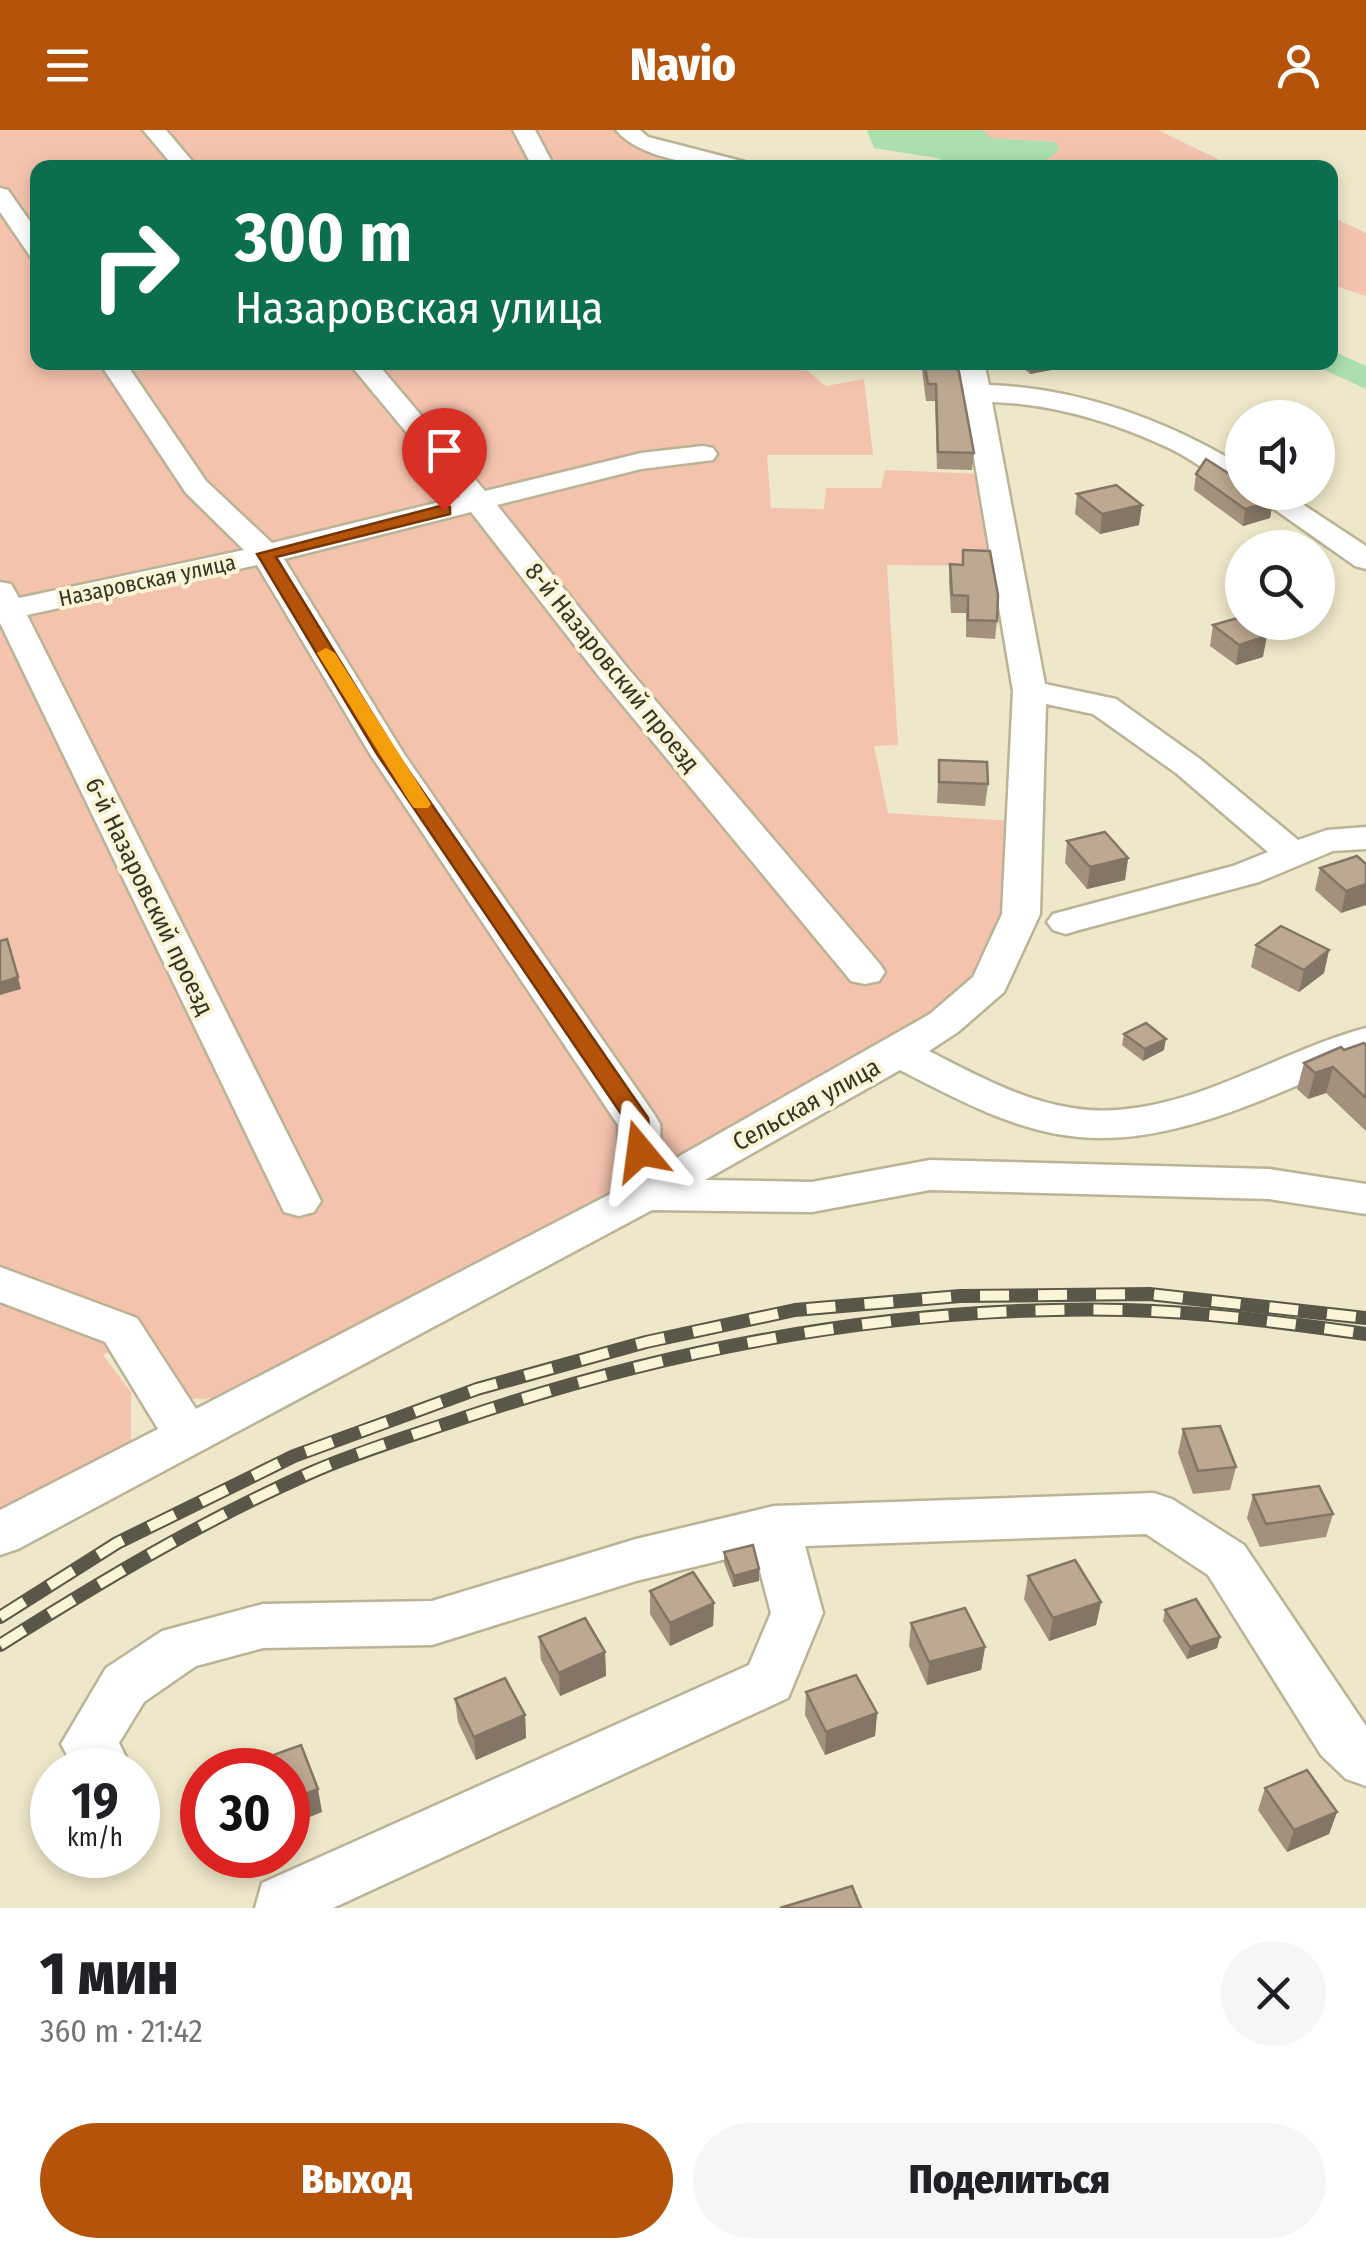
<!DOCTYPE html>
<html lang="ru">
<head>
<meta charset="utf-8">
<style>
	body { margin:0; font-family:"Fira Sans Condensed",sans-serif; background:#f6f6f6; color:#202124; height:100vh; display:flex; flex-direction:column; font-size:38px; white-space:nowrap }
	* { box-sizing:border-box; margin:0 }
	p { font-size:32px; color:#757577 }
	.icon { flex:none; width:55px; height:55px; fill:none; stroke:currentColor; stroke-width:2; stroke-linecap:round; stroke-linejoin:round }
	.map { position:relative; height:1778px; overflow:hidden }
	.panel { display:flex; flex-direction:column; background:#fff; flex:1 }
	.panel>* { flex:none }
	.guide { position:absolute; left:30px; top:30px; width:1308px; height:210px; border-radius:20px; box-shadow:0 5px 15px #0003; background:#0b6e4f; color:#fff; overflow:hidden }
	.tools { position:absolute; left:1225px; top:270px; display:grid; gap:20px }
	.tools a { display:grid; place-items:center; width:110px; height:110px; border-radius:50%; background:#fff; box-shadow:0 5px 15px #0003; font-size:50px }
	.speed { position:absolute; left:30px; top:1618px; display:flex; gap:20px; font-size:50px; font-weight:700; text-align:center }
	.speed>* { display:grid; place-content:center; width:130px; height:130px; border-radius:50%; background:#fff; box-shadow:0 5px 15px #0003; line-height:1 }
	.speed small { font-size:25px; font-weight:400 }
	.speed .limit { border:15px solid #d22; background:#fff; color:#111 }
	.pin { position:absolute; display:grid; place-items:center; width:85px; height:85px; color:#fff; margin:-102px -42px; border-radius:50% 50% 50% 0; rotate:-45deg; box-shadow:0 0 10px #0007 }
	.pin .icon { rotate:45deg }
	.me { position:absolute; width:110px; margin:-55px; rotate:344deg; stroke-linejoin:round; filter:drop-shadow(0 0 8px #0008) }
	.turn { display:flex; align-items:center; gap:35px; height:210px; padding:0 40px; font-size:45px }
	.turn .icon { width:130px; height:130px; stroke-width:2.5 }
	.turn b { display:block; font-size:70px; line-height:85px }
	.round { display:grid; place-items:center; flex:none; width:105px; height:105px; border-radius:52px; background:#f6f6f6 }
	.overview { display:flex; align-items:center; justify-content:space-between; height:170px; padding:0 40px }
	h1 { font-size:60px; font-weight:800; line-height:75px }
	.primary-button { display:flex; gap:20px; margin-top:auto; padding:20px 40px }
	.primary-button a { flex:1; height:115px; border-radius:60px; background:#b45309; color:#fff; font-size:40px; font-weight:800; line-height:115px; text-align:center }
	.primary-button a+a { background:#f6f6f6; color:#202124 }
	header { display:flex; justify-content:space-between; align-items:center; height:130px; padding:0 40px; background:#b45309; color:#fff; font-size:45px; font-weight:800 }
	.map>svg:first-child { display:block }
	.green { fill:#f4c3ae }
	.water { fill:#abdfaf }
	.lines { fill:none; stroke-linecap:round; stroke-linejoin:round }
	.river { fill:#abdfaf; fill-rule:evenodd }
	.minor-casing { stroke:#bab396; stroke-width:5 }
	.minor { fill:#fff; fill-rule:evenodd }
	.rail-casing { stroke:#5b5748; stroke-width:14 }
	.rail { stroke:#fcf4d6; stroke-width:10; stroke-dasharray:29; stroke-linecap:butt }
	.wall { fill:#a3907d }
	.shaded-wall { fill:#847666 }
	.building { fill:#bda891; stroke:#847666; stroke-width:2.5 }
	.route { fill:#b45309; stroke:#753606; stroke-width:2.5 }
	.slow { fill:#f59e0b }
	.labels { text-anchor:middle; stroke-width:8; stroke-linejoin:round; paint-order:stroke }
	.far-street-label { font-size:22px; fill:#363328; stroke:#fcf4d6 }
	.street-label { font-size:25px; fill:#363328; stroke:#fcf4d6 }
</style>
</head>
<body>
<header><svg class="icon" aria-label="menu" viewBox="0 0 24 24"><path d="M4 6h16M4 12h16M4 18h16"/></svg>Navio<svg class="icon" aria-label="person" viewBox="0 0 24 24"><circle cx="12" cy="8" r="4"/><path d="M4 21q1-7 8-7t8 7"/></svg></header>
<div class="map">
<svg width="1366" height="1778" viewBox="0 0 1366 1778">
	<rect width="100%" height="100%" fill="#eee7c9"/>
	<g class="green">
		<path d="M0 0H620L693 28 645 38H38V232H797L826 256 864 249 873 325H767L771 378 824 379 826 358H881L885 340 982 344 998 436 887 435 898 615 874 616 888 683 1011 691C1010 722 1011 756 1006 786 996 844 940 884 895 913L232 1268 187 1269 142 1206 103 1225 131 1262V1311L0 1382Z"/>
		<path d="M983 0H1158L1234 37H1057L1045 31 1056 12 989 8Z"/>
		<path d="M1330 86 1366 103V166L1330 154Z"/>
	</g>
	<path class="water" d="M867 0H983L990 8 1056 12 1060 19 1045 31 1057 37H956L937 28 874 18Z"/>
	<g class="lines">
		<path class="river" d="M1330 220 1366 236V259L1318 237 1315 232H1330Z"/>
		<defs>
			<g id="minor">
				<path d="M143 0H166L198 38H175Z"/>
				<path d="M513 0H535L555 38H533Z"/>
				<path d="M616 0H640L648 7 749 33 752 38C713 38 641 31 616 0Z"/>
				<path d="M0 58 8 60 38 103V128L30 126 0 82Z"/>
				<path d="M99 232H125L206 351 272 413 460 367 348 232H376L485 361 641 323 703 316 713 318 717 324 713 330 641 339 497 375 625 535 879 833 885 842 879 851 865 854 851 851 601 549 471 382 284 429 404 624 654 984 660 994 662 1036 930 884 973 847 1002 784 1013 561 958 232H984L989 255C1078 258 1166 290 1242 336V357C1218 351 1195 331 1173 320 1116 293 1055 274 992 272L1045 554 1116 569 1200 629 1298 710 1327 700 1366 697V719L1333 721 1259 752 1079 800 1066 804 1053 800 1047 792 1053 784 1233 736 1268 722 1176 643 1093 584 1046 574 1040 784 1004 862 958 902 929 921C974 944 1021 970 1072 978 1174 995 1271 923 1366 898V926C1278 962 1177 1016 1079 1007 1016 1002 955 968 900 940L705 1050 812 1052 930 1030 1269 1039 1366 1054V1084L1269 1069 930 1060 812 1082 652 1080 18 1419 0 1425V1380L158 1299 105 1212 0 1172V1137L137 1188 196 1279 620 1059 618 995 370 624 257 435 27 485 321 1071 314 1082 299 1086 284 1082 0 493V452L11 454 19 468 244 420 186 363Z"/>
				<path d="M1250 362H1284L1366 416V439L1355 436Z"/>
				<path d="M1154 1363 1172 1369 1244 1415 1366 1596V1656L1346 1649 1321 1625 1208 1445 1146 1404 805 1416 823 1483 788 1568 333 1778H255L262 1753 749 1535 771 1483 755 1422 636 1451 432 1515 263 1518 196 1536 144 1572 119 1613 130 1635 128 1640H75L61 1614 106 1538 162 1501 263 1474 432 1471 636 1409 774 1376Z"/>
			</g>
		</defs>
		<use href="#minor" class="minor-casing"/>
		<use href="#minor" class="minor"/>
		<defs>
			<g id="rail">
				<path d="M0 1487 117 1413 294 1326 477 1259 646 1212 795 1180 960 1166 1149 1164 1366 1188"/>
				<path d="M0 1515C100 1452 202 1391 310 1343 360 1321 414 1305 466 1287 678 1216 902 1175 1126 1180 1207 1182 1286 1193 1366 1204"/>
			</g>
		</defs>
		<use href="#rail" class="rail-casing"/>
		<use href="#rail" class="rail"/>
	</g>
	<g class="wall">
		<path d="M921 232H953L974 323 972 340 937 339 935 271H926Z"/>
		<path d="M1016 232H1062V238L1030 244Z"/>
		<path d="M1196 344 1273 371 1270 388 1243 396 1194 360Z"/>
		<path d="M1077 364 1139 395 1100 404 1075 384Z"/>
		<path d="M963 420 997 491 995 509 966 507V483H951L949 452 950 434 962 435Z"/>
		<path d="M1213 495 1263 527 1236 535 1210 516Z"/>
		<path d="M939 630 988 654 985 676 937 673Z"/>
		<path d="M1067 711 1128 728 1125 750 1087 759 1065 733Z"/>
		<path d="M1366 734 1341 783 1315 760 1320 738Z"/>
		<path d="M1256 815 1329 820 1324 843 1299 862 1251 837Z"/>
		<path d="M1124 904 1164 920 1143 931 1122 915Z"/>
		<path d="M1366 915V1001L1326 963 1308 969 1297 959 1304 933 1344 920Z"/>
		<path d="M1183 1299 1236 1337 1230 1360 1193 1364 1178 1323Z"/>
		<path d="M1253 1365 1333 1384 1326 1407 1260 1417 1247 1388Z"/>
		<path d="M724 1422 759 1451 733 1457 724 1433Z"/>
		<path d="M1028 1446 1101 1472 1096 1495 1049 1511 1024 1469Z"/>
		<path d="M650 1461 714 1473 713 1496 670 1516 650 1484Z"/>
		<path d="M1165 1480 1220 1507 1217 1518 1187 1529 1163 1491Z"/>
		<path d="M911 1493 985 1517 981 1540 927 1555 909 1516Z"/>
		<path d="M539 1507 605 1522 606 1546 560 1566 541 1530Z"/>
		<path d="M806 1562 877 1583 875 1606 825 1625 805 1585Z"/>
		<path d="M455 1569 525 1585 526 1608 476 1630 458 1592Z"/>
		<path d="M1265 1658 1337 1682 1329 1704 1287 1722 1258 1680Z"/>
	</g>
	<g class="shaded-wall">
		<path d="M1031 232H1062V238L1030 244Z"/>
		<path d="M1273 371 1270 388 1243 396 1245 379Z"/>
		<path d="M1142 375 1139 395 1100 404 1102 384Z"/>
		<path d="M1267 506 1263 527 1236 535 1239 515Z"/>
		<path d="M1128 728 1125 750 1087 759 1090 737Z"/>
		<path d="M1366 754V775L1341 783 1346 761Z"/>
		<path d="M1329 820 1324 843 1299 862 1304 840Z"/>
		<path d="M18 847 21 859 0 865V853Z"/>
		<path d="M1166 909 1164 920 1143 931 1145 919Z"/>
		<path d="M1333 937 1326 963 1308 969 1315 943Z"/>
		<path d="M759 1439V1451L733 1457 734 1446Z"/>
		<path d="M1101 1472 1096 1495 1049 1511 1053 1488Z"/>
		<path d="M714 1473 713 1496 670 1516V1493Z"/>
		<path d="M1220 1507 1217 1518 1187 1529 1190 1517Z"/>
		<path d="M985 1517 981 1540 927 1555 929 1532Z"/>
		<path d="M605 1522 606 1546 560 1566 559 1543Z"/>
		<path d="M877 1583 875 1606 825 1625 826 1602Z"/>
		<path d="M525 1585 526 1608 476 1630 474 1607Z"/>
		<path d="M318 1659 322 1682 288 1696V1671Z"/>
		<path d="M1337 1682 1329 1704 1287 1722 1294 1700Z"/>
	</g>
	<g class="building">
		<path d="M924 232H953L959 242 974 323 938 322 936 254H928Z"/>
		<path d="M1206 329 1242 352V362H1259L1273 371 1245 379 1196 344Z"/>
		<path d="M1116 355 1142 375 1102 384 1077 364Z"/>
		<path d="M963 420 990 421 998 465 997 491 968 490V466L952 465 950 434 963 435Z"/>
		<path d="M1241 487 1242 492H1248L1267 506 1239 515 1213 495Z"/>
		<path d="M939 630 987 632 988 654 939 652Z"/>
		<path d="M1105 702 1128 728 1090 737 1067 711Z"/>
		<path d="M1357 726 1366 734V754L1346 761 1320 738Z"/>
		<path d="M1281 796 1329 820 1304 840 1256 815Z"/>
		<path d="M7 809 18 847 0 853V811Z"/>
		<path d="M1146 893 1166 909 1145 919 1124 904Z"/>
		<path d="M1364 913 1366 915V968L1333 937 1315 943 1304 933 1341 917 1344 920Z"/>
		<path d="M1220 1296 1236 1337 1198 1341 1183 1299Z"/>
		<path d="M1319 1356 1333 1384 1266 1394 1253 1365Z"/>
		<path d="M753 1415 759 1439 734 1446 724 1422Z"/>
		<path d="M1075 1430 1101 1472 1053 1488 1028 1446Z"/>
		<path d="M693 1442 714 1473 670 1493 650 1461Z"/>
		<path d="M1196 1469 1220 1507 1190 1517 1165 1480Z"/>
		<path d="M965 1478 985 1517 929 1532 911 1493Z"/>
		<path d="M585 1488 605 1522 559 1543 539 1507Z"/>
		<path d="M856 1545 877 1583 826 1602 806 1562Z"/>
		<path d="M505 1548 525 1585 474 1607 455 1569Z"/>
		<path d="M301 1615 318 1659 288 1671V1640H269L265 1628Z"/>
		<path d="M1307 1640 1337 1682 1294 1700 1265 1658Z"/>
		<path d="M852 1756 861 1778H780Z"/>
	</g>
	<path class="route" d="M444 375 450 377V384L276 427 397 624 648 988 652 1021 649 1027H632L628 994 377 624 257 424Z"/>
	<path class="slow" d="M326 518 335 523 431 674 428 678H414L411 674 317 523Z"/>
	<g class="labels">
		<g class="far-street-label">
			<text transform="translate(147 450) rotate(-12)" y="8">Назаровская улица</text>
		</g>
		<g class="street-label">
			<text transform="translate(613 537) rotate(51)" y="9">8-й Назаровский проезд</text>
			<text transform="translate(150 766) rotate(64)" y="9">6-й Назаровский проезд</text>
			<text transform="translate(806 974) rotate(-29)" y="9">Сельская улица</text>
		</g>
	</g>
</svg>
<div class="tools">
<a><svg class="icon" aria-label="sound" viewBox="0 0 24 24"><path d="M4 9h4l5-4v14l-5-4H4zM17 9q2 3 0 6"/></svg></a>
<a><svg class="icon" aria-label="search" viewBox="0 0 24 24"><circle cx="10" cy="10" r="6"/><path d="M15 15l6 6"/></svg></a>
</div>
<div class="speed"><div>19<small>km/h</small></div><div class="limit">30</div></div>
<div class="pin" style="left:444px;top:380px;background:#d93025"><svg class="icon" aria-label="arrive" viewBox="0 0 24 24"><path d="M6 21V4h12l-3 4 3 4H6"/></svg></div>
<svg class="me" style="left:640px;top:1021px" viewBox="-20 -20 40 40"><path d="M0-17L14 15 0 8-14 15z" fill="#b45309" stroke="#fff" stroke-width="4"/></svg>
<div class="guide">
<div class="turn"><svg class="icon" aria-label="right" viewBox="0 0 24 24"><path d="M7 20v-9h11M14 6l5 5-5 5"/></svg><div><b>300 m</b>Назаровская улица</div></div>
</div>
</div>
<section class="panel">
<div class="overview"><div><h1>1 мин</h1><p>360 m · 21:42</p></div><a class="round"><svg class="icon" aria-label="close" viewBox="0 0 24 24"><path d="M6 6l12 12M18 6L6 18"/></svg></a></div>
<div class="primary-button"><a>Выход</a><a>Поделиться</a></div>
</section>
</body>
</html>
